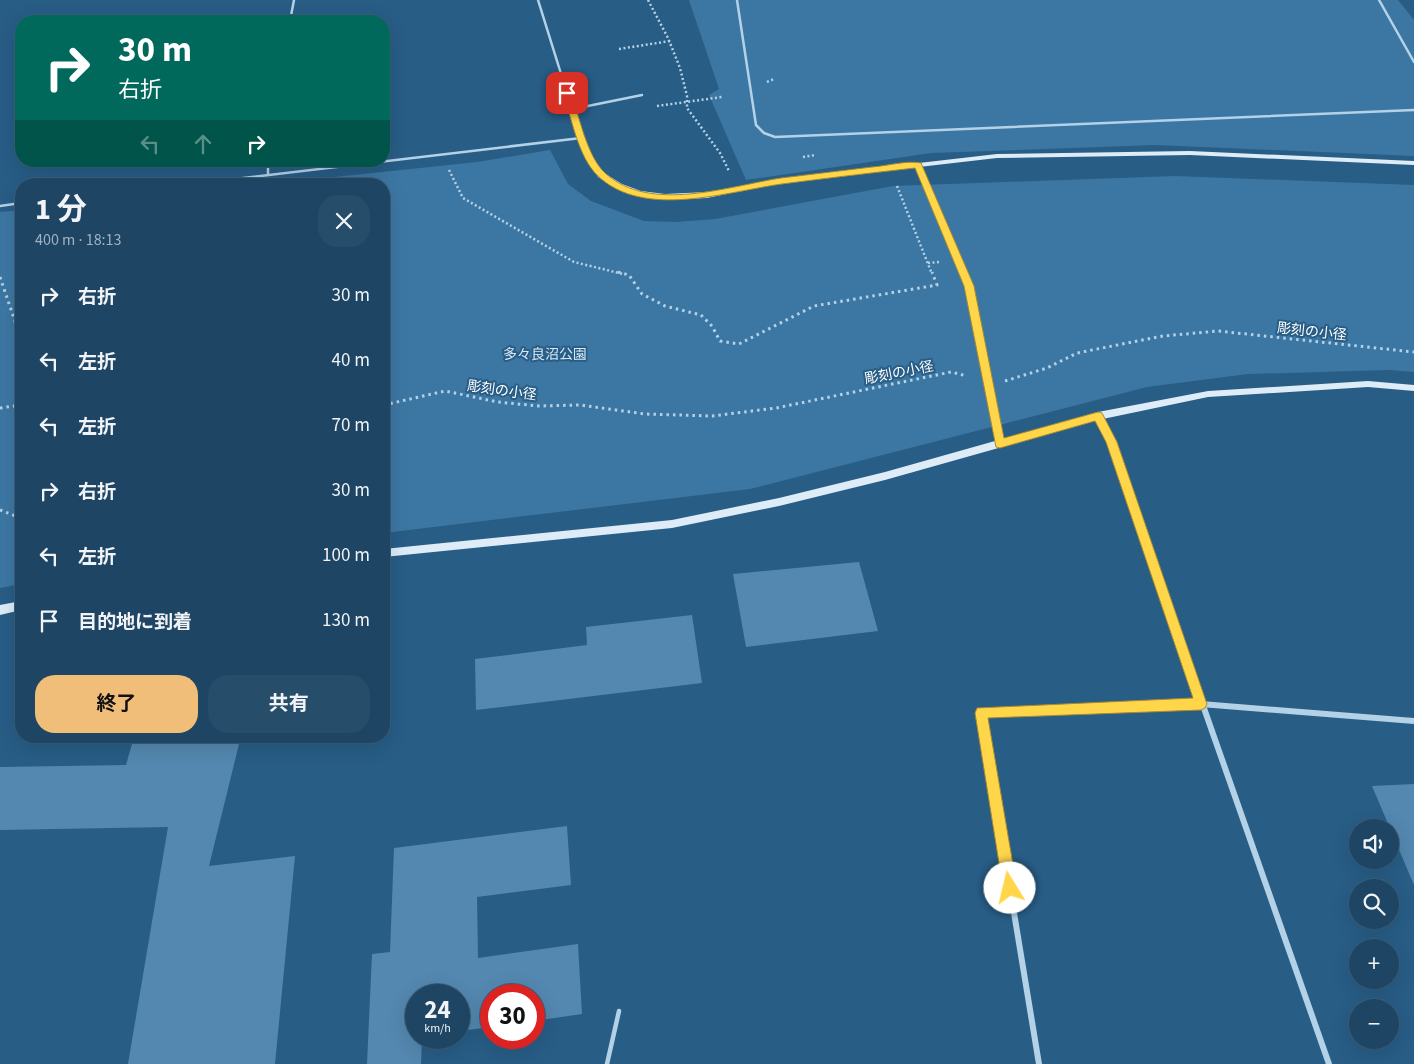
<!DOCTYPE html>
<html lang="ja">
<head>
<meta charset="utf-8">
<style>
	body { margin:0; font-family:"Source Sans 3","Noto Sans JP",sans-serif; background:#264d6a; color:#f1f3f6; height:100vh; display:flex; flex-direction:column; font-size:19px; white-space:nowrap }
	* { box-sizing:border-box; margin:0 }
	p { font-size:16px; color:#a1b1bf }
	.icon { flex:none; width:28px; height:28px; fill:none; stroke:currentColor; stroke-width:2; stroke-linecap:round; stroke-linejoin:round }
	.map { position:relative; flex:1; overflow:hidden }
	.sheet { position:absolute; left:15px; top:178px; width:375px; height:565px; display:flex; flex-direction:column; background:#1e4664; border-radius:20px; box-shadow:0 5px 20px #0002,0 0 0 1px #3c5e78 }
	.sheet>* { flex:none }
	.banner { position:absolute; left:15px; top:15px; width:375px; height:152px; border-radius:20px; box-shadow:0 5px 20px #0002,0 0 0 1px #3c5e78; background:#00695c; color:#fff; overflow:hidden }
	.tools { position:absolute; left:1349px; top:819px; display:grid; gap:10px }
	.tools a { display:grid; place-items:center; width:50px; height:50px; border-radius:50%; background:#1e4664; box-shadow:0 5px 20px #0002,0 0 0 1px #3c5e78; font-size:25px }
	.speed { position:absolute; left:405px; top:984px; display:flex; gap:10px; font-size:25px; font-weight:700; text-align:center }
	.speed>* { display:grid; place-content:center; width:65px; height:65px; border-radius:50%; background:#1e4664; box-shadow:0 5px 20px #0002,0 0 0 1px #3c5e78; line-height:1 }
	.speed small { font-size:12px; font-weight:400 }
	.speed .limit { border:8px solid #d22; background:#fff; color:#111 }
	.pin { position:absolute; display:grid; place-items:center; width:42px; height:42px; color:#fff; margin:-21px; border-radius:10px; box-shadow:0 2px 8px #0006 }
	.me { position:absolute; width:55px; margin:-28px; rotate:351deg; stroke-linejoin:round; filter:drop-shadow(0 0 4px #0008) }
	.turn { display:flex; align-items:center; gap:18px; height:105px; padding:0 20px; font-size:22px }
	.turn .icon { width:65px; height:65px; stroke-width:2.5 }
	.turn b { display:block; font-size:35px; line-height:42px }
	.lanes { display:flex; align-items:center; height:48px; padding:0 20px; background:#0003; justify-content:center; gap:25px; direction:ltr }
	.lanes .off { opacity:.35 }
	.round { display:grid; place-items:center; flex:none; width:52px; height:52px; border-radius:20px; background:#264d6a }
	.headline { display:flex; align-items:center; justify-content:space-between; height:85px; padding:0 20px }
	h1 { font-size:30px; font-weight:700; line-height:38px }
	.cta { display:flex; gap:10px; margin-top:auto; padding:10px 20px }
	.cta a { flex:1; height:58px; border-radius:20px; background:#f0be79; color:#111; font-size:20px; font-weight:700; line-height:58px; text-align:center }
	.cta a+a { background:#264d6a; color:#f1f3f6 }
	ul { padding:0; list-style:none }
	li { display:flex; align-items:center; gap:15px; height:65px; padding:0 20px }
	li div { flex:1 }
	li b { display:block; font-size:19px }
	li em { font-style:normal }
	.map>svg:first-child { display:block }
	.green { fill:#3c77a3 }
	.building { fill:#5488b0 }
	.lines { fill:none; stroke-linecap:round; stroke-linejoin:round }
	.path-far1 { stroke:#b3d2e8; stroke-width:2.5; stroke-dasharray:2 2.5; stroke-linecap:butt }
	.path { stroke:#b3d2e8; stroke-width:3; stroke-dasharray:2.5 4; stroke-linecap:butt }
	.lane-far2 { stroke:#b3d2e8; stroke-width:2.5 }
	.lane-far1 { stroke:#b3d2e8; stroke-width:4 }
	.lane { stroke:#b3d2e8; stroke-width:4.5 }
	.street-far1 { stroke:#b3d2e8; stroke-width:4.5 }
	.street { stroke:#b3d2e8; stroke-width:6 }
	.secondary { fill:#ddecf7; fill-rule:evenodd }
	.route { fill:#ffd54a; stroke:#a68a30 }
	.labels { text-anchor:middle; stroke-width:4; stroke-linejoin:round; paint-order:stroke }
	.street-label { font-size:14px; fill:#fff; stroke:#285d86 }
	.park-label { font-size:14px; fill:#d7e9f6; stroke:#285d86 }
</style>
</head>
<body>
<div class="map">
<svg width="1414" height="1064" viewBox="0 0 1414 1064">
	<rect width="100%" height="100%" fill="#285d86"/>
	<g class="green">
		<path d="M689 0H1398L1414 20V156L1156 145 931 153 746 180 709 95 719 89Z"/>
		<path d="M550 150 568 184 591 201 644 221 676 222 715 219 893 186 1175 176 1414 185V372L1389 370 1248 374 1147 387 750 489 384 533V184H268L477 162Z"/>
		<path d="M21 210V584L0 588V212Z"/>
	</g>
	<g class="building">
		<path d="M859 562 878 631 746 647 733 574Z"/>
		<path d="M692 615 702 683 476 710 475 659 587 645 586 627Z"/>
		<path d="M241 736 209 866 295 856 275 1064H128L168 827 0 830V767L126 765 134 737Z"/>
		<path d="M1414 784V885L1372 786Z"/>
		<path d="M567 826 571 885 477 897 478 958 578 944 582 1014 534 1021V995H491V1027L459 1031V995H416V1038H422L421 1064H367L372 954 390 952 394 848Z"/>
	</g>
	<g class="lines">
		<g class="path-far1">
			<path d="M648 0 668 38 680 68 687 96V108L720 153 729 171"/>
			<path d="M619 49 670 41"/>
			<path d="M767 82 774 79"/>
			<path d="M657 106 722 97"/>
			<path d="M803 157 816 155"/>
			<path d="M449 170 463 198 574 262 623 274"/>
			<path d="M897 186 932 274"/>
			<path d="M928 263 940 262"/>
		</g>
		<g class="path">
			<path d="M618 272 629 275 642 294 665 306 701 315 712 326 720 341 739 344 814 306 937 285 932 272"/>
			<path d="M0 277 21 339"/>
			<path d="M1005 381 1047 368 1077 353 1163 336 1218 331 1414 352"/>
			<path d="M384 405 445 391 498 402 539 406 580 405 645 414 712 416 776 408 951 372 967 376"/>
			<path d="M0 408 21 405"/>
			<path d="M0 510 21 518"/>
		</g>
		<g class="lane-far2">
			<path d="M737 0 756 125 764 133 775 137 1414 110"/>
			<path d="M1379 0 1414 62"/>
			<path d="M290 21 294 0"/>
			<path d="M573 109 642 95"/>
			<path d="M268 161V175"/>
			<path d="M918 165 964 274"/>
			<path d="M192 184 581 138 538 0"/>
			<path d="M0 206 21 203"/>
		</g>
		<path class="lane-far1" d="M963 272 969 286 1000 444"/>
		<path class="lane" d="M607 1064 619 1011"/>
		<path class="street-far1" d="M1098 416 1112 442 1173 621"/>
		<g class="street">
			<path d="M1173 620 1329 1064"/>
			<path d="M1039 1064 981 713 1201 704 1414 721"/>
		</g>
		<g class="secondary">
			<path d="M578 136H584L593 158 604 173 622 184 641 191 665 194 707 192 780 179 997 154 1190 151 1414 161V165L1190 155 997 158 780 183 707 198 665 200 640 196 616 188 598 177 585 158 577 138Z"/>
			<path d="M1368 381 1414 385V391L1368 387 1208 397 1098 420 885 480 779 506 672 528 384 557V549L672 520 779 498 885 472 1098 412 1208 391Z"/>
			<path d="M21 601V610L0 615V605Z"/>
		</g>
	</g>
	<path class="route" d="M567 90 571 93C579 115 587 157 605 173 650 214 729 186 781 178 811 174 842 171 872 167 887 166 907 160 921 163L974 286 1004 438 1098 412 1102 413 1117 442 1207 704 1205 708 1201 710 988 718 1017 888 1015 893 1010 895 1005 893 1003 888 975 713 977 708 1193 698 1106 442 1095 421 1000 448 996 447 964 286 915 168C871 173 827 178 782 184 729 191 644 220 598 176 578 157 572 119 563 93Z"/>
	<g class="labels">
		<g class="street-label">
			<text transform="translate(1312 331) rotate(6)" y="5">彫刻の小径</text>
			<text transform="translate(899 372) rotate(-11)" y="5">彫刻の小径</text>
			<text transform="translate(502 390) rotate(8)" y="5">彫刻の小径</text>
		</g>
		<g class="park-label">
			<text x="545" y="359">多々良沼公園</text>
		</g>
	</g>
</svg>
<div class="tools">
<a><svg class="icon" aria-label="sound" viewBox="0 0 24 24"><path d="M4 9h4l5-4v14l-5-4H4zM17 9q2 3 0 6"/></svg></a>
<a><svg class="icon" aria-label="search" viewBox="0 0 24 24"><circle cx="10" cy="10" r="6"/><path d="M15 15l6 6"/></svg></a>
<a>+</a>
<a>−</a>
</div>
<div class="speed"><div>24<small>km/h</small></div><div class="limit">30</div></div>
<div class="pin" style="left:567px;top:93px;background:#d93025"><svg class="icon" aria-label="arrive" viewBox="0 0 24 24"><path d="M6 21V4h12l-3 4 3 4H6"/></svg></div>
<svg class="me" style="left:1010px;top:888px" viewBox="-20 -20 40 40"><circle r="19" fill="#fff"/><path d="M0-13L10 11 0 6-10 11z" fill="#ffd54a"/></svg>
<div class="banner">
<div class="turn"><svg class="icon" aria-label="right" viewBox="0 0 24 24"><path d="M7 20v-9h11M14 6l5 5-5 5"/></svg><div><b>30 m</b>右折</div></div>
<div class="lanes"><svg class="icon off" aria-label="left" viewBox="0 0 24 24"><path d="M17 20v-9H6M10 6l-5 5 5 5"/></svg><svg class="icon off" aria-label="ahead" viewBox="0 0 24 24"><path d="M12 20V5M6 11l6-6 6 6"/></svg><svg class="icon" aria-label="right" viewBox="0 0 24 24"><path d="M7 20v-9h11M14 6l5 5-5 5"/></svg></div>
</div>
<section class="sheet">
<div class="headline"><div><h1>1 分</h1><p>400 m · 18:13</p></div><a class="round"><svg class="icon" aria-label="close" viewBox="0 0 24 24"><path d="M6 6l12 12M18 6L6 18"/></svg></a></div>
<ul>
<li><svg class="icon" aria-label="right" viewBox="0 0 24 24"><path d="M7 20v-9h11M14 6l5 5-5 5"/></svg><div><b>右折</b></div><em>30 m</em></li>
<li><svg class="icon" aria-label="left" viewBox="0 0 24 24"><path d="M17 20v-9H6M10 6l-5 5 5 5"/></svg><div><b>左折</b></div><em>40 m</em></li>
<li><svg class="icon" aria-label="left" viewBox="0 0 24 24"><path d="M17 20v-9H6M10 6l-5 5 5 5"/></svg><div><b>左折</b></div><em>70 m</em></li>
<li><svg class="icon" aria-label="right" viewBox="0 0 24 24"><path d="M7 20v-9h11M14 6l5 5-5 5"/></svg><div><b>右折</b></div><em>30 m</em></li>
<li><svg class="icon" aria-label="left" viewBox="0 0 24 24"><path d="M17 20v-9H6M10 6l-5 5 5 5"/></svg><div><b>左折</b></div><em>100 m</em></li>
<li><svg class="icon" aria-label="arrive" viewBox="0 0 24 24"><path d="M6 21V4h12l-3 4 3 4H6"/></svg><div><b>目的地に到着</b></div><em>130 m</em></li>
</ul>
<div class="cta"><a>終了</a><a>共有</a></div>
</section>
</div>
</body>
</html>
